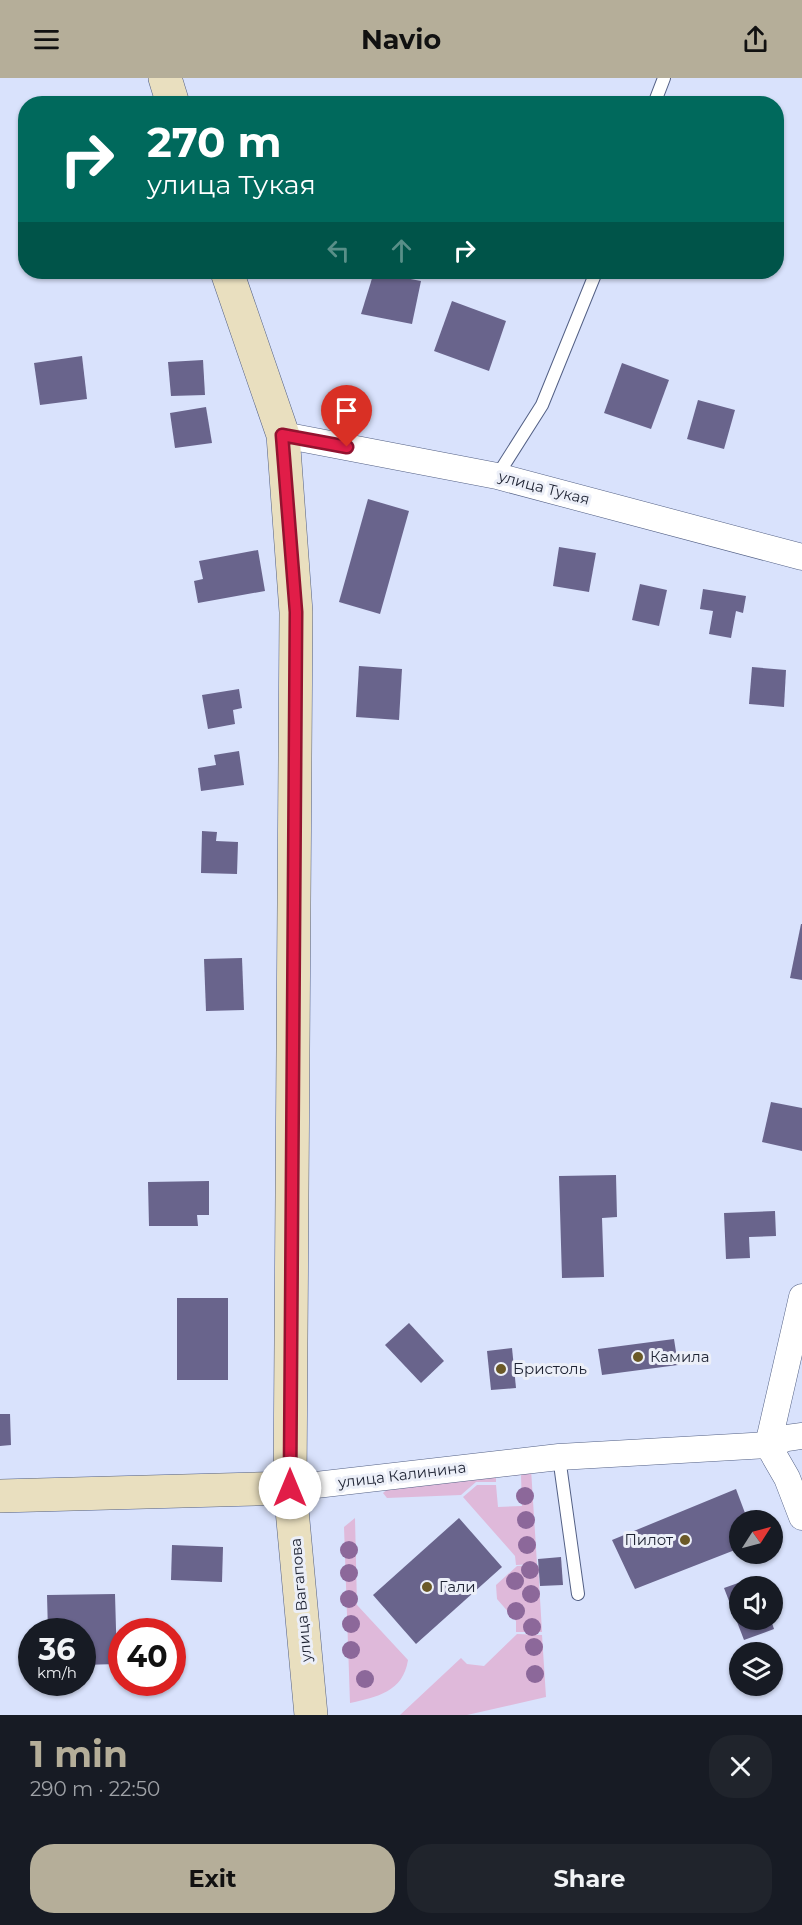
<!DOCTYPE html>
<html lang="en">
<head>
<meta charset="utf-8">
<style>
	body { margin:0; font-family:Montserrat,sans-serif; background:#20242c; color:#f1f3f6; height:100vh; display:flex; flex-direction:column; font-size:22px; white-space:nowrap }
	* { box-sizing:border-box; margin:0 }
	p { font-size:20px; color:#9ea1a6 }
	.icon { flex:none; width:33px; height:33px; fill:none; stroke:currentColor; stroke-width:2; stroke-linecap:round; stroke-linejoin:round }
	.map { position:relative; height:1637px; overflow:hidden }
	.drawer { display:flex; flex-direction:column; background:#171b24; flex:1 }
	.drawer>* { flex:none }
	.hud { position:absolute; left:18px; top:18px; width:766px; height:183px; border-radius:24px; box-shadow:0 2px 4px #0004; background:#00695c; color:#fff; overflow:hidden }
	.needle { width:39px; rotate:54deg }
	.tools { position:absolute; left:729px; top:1432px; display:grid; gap:12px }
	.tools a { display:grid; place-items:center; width:54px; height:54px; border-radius:50%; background:#171b24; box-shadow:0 2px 4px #0004; font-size:30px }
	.speed { position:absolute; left:18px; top:1540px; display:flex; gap:12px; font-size:30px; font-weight:700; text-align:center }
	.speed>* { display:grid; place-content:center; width:78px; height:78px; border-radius:50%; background:#171b24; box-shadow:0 2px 4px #0004; line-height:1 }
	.speed small { font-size:15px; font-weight:400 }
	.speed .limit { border:9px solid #d22; background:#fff; color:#111 }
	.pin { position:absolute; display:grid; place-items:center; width:51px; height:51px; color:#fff; margin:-62px -26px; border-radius:50% 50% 50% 0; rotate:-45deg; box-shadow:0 0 6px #0007 }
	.pin .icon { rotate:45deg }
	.me { position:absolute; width:66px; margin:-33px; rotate:0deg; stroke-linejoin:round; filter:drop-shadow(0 0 4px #0008) }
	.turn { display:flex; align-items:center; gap:21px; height:126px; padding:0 30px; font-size:27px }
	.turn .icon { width:78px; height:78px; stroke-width:2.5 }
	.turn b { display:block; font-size:42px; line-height:51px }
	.lanes { display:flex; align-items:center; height:57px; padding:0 30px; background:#0003; justify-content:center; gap:30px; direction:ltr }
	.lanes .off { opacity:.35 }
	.round { display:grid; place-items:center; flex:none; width:63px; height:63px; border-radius:24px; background:#20242c }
	.summary { display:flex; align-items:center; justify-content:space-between; height:102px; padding:0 30px }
	h1 { font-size:36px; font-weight:700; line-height:45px; color:#b5ae99 }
	.button { display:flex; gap:12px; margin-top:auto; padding:12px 30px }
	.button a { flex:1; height:69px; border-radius:24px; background:#b5ae99; color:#111; font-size:24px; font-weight:700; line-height:69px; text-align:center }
	.button a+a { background:#20242c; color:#f1f3f6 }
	header { display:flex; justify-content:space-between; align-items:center; height:78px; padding:0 30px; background:#b5ae99; color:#111; font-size:27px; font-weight:700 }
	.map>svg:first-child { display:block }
	.green { fill:#dfb9da }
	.building { fill:#69648c }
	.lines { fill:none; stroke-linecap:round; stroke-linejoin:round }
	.lane-casing { stroke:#536085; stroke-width:14 }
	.street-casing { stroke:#536085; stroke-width:27 }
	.secondary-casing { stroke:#536085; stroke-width:34 }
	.lane { stroke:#fff; stroke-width:12 }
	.street { stroke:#fff; stroke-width:26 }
	.secondary { stroke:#e9dfbf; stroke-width:33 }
	.tree { fill:#8c689a }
	.route-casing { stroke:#92132f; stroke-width:15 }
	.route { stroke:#e11d48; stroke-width:10 }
	.poi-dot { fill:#6b5927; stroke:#eceff8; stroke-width:2 }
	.labels { text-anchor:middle; stroke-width:6; stroke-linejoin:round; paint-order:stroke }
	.street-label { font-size:15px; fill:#1e2333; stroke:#eceff8 }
	.poi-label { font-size:15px; fill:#1e2333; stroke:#eceff8; text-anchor:start }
</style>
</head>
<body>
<header><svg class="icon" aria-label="menu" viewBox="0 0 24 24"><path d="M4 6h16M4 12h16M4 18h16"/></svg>Navio<svg class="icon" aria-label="share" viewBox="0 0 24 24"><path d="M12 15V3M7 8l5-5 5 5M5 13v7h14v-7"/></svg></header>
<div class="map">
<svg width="802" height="1637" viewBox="0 0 802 1637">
	<rect width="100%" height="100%" fill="#d9e2fc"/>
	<g class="green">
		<path d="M531 1391 537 1486 516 1487 515 1478 463 1419 477 1407H496L498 1429 522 1428 521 1397 496 1399V1404H476L461 1417 387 1420 383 1415 402 1399Z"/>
		<path d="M355 1440 357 1527 408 1582C403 1614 377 1619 350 1625L344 1449Z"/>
		<path d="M538 1487 542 1554H516V1543L497 1521 496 1507 517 1488Z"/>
		<path d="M517 1556 542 1557 546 1619 467 1637H400L461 1580 467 1586 484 1588Z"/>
	</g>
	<g class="building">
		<path d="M374 194 421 203 412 246 361 236Z"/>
		<path d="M452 223 506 243 489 293 434 273Z"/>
		<path d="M82 278 87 321 40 327 34 285Z"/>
		<path d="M203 282 205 317 171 318 168 284Z"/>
		<path d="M622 285 669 302 651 351 604 335Z"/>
		<path d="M698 322 735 332 724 371 687 361Z"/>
		<path d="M206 329 212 365 175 370 170 335Z"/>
		<path d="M368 421 409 433 380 536 339 524Z"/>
		<path d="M559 469 596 475 589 514 553 508Z"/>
		<path d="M258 472 265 513 198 525 194 503 203 501 199 483Z"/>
		<path d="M640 506 667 512 659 548 632 542Z"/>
		<path d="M703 511 746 518 743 535 736 533 731 560 709 556 713 533 700 531Z"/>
		<path d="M359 588 402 591 399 642 356 639Z"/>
		<path d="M752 589 786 592 784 629 749 626Z"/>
		<path d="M239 611 242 630 233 632 235 646 208 651 202 617Z"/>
		<path d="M239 673 244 707 201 713 198 690 216 687 214 677Z"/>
		<path d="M202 753 217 754 216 763 238 764 237 796 201 795Z"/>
		<path d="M801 846H802V902L790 900Z"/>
		<path d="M242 880 244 932 206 933 204 881Z"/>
		<path d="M771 1024 802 1030V1073L762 1064Z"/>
		<path d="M616 1097 617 1139 602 1140 604 1199 562 1200 559 1098Z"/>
		<path d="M209 1103V1137H197L198 1148H149L148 1104Z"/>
		<path d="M775 1133 776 1158 749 1159 750 1180 726 1181 724 1135Z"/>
		<rect x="177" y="1220" width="51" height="82"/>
		<path d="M409 1245 444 1283 421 1305 385 1267Z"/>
		<path d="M674 1261 678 1287 602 1297 598 1271Z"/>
		<path d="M512 1270 516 1310 491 1312 487 1273Z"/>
		<path d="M0 1336H10L11 1367 0 1368Z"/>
		<path d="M736 1411 748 1443H740V1470L635 1511 612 1462Z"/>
		<path d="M459 1440 502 1489 416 1566 373 1517Z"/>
		<path d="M172 1467 223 1469 222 1504 171 1502Z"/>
		<path d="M561 1479 563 1507 540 1508 538 1481Z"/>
		<path d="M755 1499 759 1509H740V1542H771L774 1551 744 1562 724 1510Z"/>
		<path d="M115 1516 117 1586 82 1587V1554H48L47 1517Z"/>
	</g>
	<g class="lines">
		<defs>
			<g id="lane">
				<path d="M654 26 664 0"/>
				<path d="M497 398 542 327 596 194"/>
				<path d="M559 1379 578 1516"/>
			</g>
			<g id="street">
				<path d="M283 357 497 398 802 479"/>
				<path d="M802 1219 768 1367 787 1400 802 1439"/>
				<path d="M290 1410 559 1379 768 1367 787 1360 802 1358"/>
			</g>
			<g id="secondary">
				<path d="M165 0 173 26"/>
				<path d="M227 194 283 357 296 534 290 1410 311 1637"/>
				<path d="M0 1418 290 1410"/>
			</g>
		</defs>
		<use href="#lane" class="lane-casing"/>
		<use href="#street" class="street-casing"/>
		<use href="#secondary" class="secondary-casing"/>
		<use href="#lane" class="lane"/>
		<use href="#street" class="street"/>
		<use href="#secondary" class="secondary"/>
	</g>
	<g class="tree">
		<circle cx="525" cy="1418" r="9"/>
		<circle cx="526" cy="1442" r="9"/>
		<circle cx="527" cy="1467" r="9"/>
		<circle cx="349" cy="1472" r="9"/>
		<circle cx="530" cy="1492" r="9"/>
		<circle cx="349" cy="1495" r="9"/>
		<circle cx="515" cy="1503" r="9"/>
		<circle cx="531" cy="1516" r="9"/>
		<circle cx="349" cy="1521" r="9"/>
		<circle cx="516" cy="1533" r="9"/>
		<circle cx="351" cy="1546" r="9"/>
		<circle cx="532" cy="1549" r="9"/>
		<circle cx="534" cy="1569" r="9"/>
		<circle cx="351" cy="1572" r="9"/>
		<circle cx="535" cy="1596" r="9"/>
		<circle cx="365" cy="1601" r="9"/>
	</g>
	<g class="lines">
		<defs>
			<path id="route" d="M290 1410 296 534 282 357 347 369"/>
		</defs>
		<use href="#route" class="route-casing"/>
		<use href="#route" class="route"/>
	</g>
	<g class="poi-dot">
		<circle cx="638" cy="1279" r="6"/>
		<circle cx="501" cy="1291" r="6"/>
		<circle cx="685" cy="1462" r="6"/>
		<circle cx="427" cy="1509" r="6"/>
	</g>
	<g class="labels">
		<g class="street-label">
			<text transform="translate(544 410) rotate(15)" y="5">улица Тукая</text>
			<text transform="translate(402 1397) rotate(-7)" y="5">улица Калинина</text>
			<text transform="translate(301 1522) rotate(-95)" y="5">улица Вагапова</text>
		</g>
		<g class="poi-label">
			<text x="650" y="1284">Камила</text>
			<text x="513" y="1296">Бристоль</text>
			<text x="673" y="1467" text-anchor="end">Пилот</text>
			<text x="439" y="1514">Гали</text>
		</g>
	</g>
</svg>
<div class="tools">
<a><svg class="needle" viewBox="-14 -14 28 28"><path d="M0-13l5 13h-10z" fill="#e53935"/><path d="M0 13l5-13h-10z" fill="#9ea1a6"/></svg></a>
<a><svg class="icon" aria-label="sound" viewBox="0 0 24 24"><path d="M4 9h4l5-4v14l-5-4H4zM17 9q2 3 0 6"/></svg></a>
<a><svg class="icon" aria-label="layers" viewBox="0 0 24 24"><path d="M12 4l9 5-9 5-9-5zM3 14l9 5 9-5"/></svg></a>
</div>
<div class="speed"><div>36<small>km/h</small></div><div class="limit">40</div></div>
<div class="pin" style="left:347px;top:369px;background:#d93025"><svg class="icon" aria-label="arrive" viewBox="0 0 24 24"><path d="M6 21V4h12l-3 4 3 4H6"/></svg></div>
<svg class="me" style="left:290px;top:1410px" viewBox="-20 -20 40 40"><circle r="19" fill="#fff"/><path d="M0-13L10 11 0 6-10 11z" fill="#e11d48"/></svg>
<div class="hud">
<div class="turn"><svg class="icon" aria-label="right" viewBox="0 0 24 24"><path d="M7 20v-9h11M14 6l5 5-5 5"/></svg><div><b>270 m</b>улица Тукая</div></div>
<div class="lanes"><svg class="icon off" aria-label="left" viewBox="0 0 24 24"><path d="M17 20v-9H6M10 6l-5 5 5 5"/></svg><svg class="icon off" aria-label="ahead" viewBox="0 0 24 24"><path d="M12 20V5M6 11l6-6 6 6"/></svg><svg class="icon" aria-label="right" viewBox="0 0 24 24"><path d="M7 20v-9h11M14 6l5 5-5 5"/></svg></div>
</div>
</div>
<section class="drawer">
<div class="summary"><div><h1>1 min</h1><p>290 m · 22:50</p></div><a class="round"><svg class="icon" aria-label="close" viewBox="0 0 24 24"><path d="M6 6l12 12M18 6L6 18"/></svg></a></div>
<div class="button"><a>Exit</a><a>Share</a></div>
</section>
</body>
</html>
